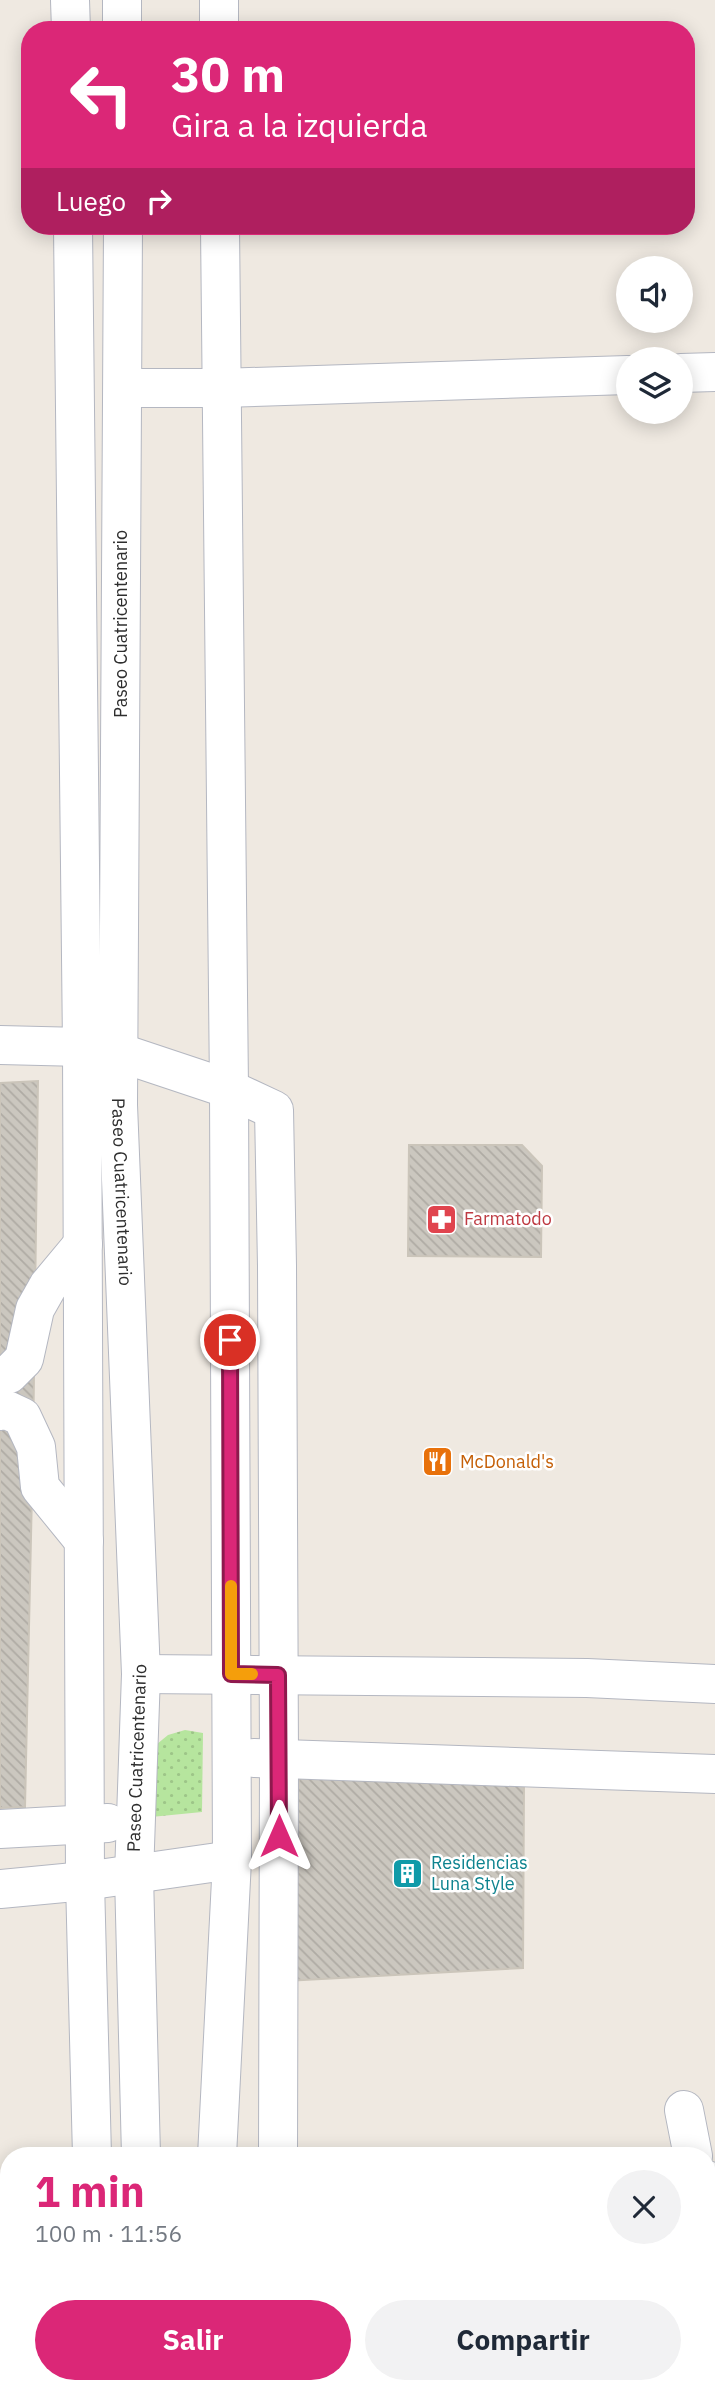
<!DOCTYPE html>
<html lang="es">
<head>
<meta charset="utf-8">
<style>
	body { margin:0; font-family:"IBM Plex Sans",sans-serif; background:#f2f2f3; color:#1f2937; height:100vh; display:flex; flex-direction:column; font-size:26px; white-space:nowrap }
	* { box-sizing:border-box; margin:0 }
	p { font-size:23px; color:#747a83 }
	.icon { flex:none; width:38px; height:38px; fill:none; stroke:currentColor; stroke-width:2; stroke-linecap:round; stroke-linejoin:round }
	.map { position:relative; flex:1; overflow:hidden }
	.sheet { position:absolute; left:0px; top:2147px; width:716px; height:247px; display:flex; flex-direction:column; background:#fff; border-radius:28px 28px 0 0; box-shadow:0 4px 18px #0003 }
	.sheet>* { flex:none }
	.top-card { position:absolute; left:21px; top:21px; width:674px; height:214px; border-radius:28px; box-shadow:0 4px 18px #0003; background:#db2777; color:#fff; overflow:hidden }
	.fabs { position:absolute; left:616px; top:256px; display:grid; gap:14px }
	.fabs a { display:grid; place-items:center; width:77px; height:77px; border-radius:50%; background:#fff; box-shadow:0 4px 18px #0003; font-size:35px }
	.pin { position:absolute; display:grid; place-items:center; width:60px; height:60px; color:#fff; margin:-30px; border:4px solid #fff; border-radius:50%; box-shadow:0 2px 7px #0007 }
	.me { position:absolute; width:77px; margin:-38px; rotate:0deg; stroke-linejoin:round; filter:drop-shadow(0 0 5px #0008) }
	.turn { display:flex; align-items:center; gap:24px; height:147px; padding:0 35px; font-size:32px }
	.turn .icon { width:91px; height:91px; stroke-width:2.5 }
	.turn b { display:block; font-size:49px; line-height:60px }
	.then { display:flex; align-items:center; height:66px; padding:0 35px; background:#0003; gap:14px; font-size:26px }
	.round { display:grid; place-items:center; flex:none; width:74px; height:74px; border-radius:37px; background:#f2f2f3 }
	.headline { display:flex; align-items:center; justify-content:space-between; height:119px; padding:0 35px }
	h1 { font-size:42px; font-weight:700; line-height:52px; color:#db2777 }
	.button { display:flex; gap:14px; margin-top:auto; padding:14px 35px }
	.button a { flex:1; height:80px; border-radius:42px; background:#db2777; color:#fff; font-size:28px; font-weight:700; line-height:80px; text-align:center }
	.button a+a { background:#f2f2f3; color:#1f2937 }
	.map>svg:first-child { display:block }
	.grass { fill:url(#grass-dots) }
	.building { fill:url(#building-back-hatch); stroke:#cbc5ba; stroke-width:2 }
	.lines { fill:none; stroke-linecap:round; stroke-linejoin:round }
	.minor-casing { stroke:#b4b7c1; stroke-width:40 }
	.minor { stroke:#fff; stroke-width:38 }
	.route-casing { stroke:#8e194d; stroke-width:18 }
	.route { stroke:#db2777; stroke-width:12 }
	.slow { stroke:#f59e0b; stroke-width:12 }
	.labels { text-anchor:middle; stroke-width:5; stroke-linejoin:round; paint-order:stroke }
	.street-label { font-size:18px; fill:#2e2e2e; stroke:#fff }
	.health-label { font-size:18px; fill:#be3a42; stroke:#fff; text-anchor:start }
	.food-label { font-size:18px; fill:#c56008; stroke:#fff; text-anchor:start }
	.culture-label { font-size:18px; fill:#0d838f; stroke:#fff; text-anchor:start }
</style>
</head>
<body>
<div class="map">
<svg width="715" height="2393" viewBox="0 0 715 2393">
	<defs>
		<pattern id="grass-dots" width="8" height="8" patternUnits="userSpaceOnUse" patternTransform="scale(1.75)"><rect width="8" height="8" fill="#b6e59e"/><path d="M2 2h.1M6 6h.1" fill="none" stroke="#9dc588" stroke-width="1.8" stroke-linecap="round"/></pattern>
		<pattern id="building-back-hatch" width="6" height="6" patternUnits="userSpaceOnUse" patternTransform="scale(1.75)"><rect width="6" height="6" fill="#cbc7bf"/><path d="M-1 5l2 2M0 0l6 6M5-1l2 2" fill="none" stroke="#afaba4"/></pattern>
	</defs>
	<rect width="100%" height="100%" fill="#efe9e1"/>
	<path class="grass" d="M185 1730 203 1733 202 1812 151 1817V1749L168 1735Z"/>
	<g class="building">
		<path d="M38 1081 33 1447 25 1807 0 1808V1083Z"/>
		<path d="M409 1145H522L542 1166 541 1257 408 1256Z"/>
		<path d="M299 1775 524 1779 523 1968 286 1981Z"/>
	</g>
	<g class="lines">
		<defs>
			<g id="minor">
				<path d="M70 0 71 30"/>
				<path d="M122 0V30"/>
				<path d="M219 0V30"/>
				<path d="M73 226 82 1047 85 1881 92 2156"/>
				<path id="s1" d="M123 226 118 1105 141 1674 134 1875 141 2156"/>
				<path d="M681 373 715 372"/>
				<path d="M123 388H221L628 375"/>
				<path d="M0 1045 82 1047 118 1052 229 1089 274 1110 277 1266 279 1758 278 2156"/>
				<path d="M0 1375 9 1374 24 1359 35 1309 48 1286 83 1244"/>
				<path d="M0 1411 7 1410 22 1417 36 1447 40 1487 84 1541"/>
				<path d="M141 1674 587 1678 715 1684"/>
				<path d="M254 1758 715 1774"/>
				<path d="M0 1829 108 1823"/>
				<path d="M0 1889 85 1881 232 1860"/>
				<path d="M684 2110 693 2156"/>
				<path d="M217 2156 232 1860 229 1089 220 226"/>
				<path d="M707 2180 715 2186"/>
				<path d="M707 2254 715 2264"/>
				<path d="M98 2385 99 2393"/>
				<path d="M148 2385V2393"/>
				<path d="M232 2393 245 2385"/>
			</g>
		</defs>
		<use href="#minor" class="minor-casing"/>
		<use href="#minor" class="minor"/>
	</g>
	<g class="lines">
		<defs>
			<path id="route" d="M230 1340 231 1674 278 1675 279 1836"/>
		</defs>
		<use href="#route" class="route-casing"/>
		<use href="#route" class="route"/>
		<path class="slow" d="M231 1586V1674H252"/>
	</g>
	<defs>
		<symbol id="pharmacy-square" viewBox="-11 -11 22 22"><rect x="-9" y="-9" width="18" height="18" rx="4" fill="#e0444e" stroke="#fff"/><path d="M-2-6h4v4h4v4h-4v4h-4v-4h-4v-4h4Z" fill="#fff"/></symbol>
		<symbol id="restaurant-square" viewBox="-11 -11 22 22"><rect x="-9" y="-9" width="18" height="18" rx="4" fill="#e8710a" stroke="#fff"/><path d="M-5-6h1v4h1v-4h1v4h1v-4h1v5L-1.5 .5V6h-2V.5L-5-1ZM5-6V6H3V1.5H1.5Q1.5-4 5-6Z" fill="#fff"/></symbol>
		<symbol id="building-square" viewBox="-11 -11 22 22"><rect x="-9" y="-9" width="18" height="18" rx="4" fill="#0f9aa8" stroke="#fff"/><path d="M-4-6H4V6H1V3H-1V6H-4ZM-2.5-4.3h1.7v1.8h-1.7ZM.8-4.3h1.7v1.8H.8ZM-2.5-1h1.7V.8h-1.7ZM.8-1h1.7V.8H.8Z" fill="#fff"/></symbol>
	</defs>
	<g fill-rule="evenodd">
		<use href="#pharmacy-square" x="424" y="1202" width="35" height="35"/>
		<use href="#restaurant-square" x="420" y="1444" width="35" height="35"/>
		<use href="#building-square" x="390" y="1856" width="35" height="35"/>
	</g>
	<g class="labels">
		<g class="street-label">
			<text transform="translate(121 624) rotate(-90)" y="6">Paseo Cuatricentenario</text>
			<text dy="6" stroke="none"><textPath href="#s1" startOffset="966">Paseo Cuatricentenario</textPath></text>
			<text transform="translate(137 1758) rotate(-88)" y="6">Paseo Cuatricentenario</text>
		</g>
		<g class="health-label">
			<text x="464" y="1225">Farmatodo</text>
		</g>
		<g class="food-label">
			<text x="460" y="1468">McDonald's</text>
		</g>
		<g class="culture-label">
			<text x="431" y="1869">Residencias<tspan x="431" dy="21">Luna Style</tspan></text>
		</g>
	</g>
</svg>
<div class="fabs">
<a><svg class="icon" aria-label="sound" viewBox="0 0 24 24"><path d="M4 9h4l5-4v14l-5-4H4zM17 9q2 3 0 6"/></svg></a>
<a><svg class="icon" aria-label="layers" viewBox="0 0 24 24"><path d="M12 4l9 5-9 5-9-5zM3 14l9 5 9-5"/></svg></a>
</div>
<div class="pin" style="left:230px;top:1340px;background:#d93025"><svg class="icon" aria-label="arrive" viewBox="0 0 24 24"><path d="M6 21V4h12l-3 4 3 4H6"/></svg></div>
<svg class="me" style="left:279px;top:1836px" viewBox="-20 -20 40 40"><path d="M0-17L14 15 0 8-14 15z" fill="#db2777" stroke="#fff" stroke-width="4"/></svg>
<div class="top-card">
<div class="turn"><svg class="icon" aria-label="left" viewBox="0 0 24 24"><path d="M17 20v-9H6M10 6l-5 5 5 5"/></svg><div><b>30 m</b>Gira a la izquierda</div></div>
<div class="then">Luego<svg class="icon" aria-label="right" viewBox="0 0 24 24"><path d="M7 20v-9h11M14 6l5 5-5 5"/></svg></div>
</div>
<section class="sheet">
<div class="headline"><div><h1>1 min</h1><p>100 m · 11:56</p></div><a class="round"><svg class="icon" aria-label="close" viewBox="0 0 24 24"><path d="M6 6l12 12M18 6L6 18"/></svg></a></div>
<div class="button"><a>Salir</a><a>Compartir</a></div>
</section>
</div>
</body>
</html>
